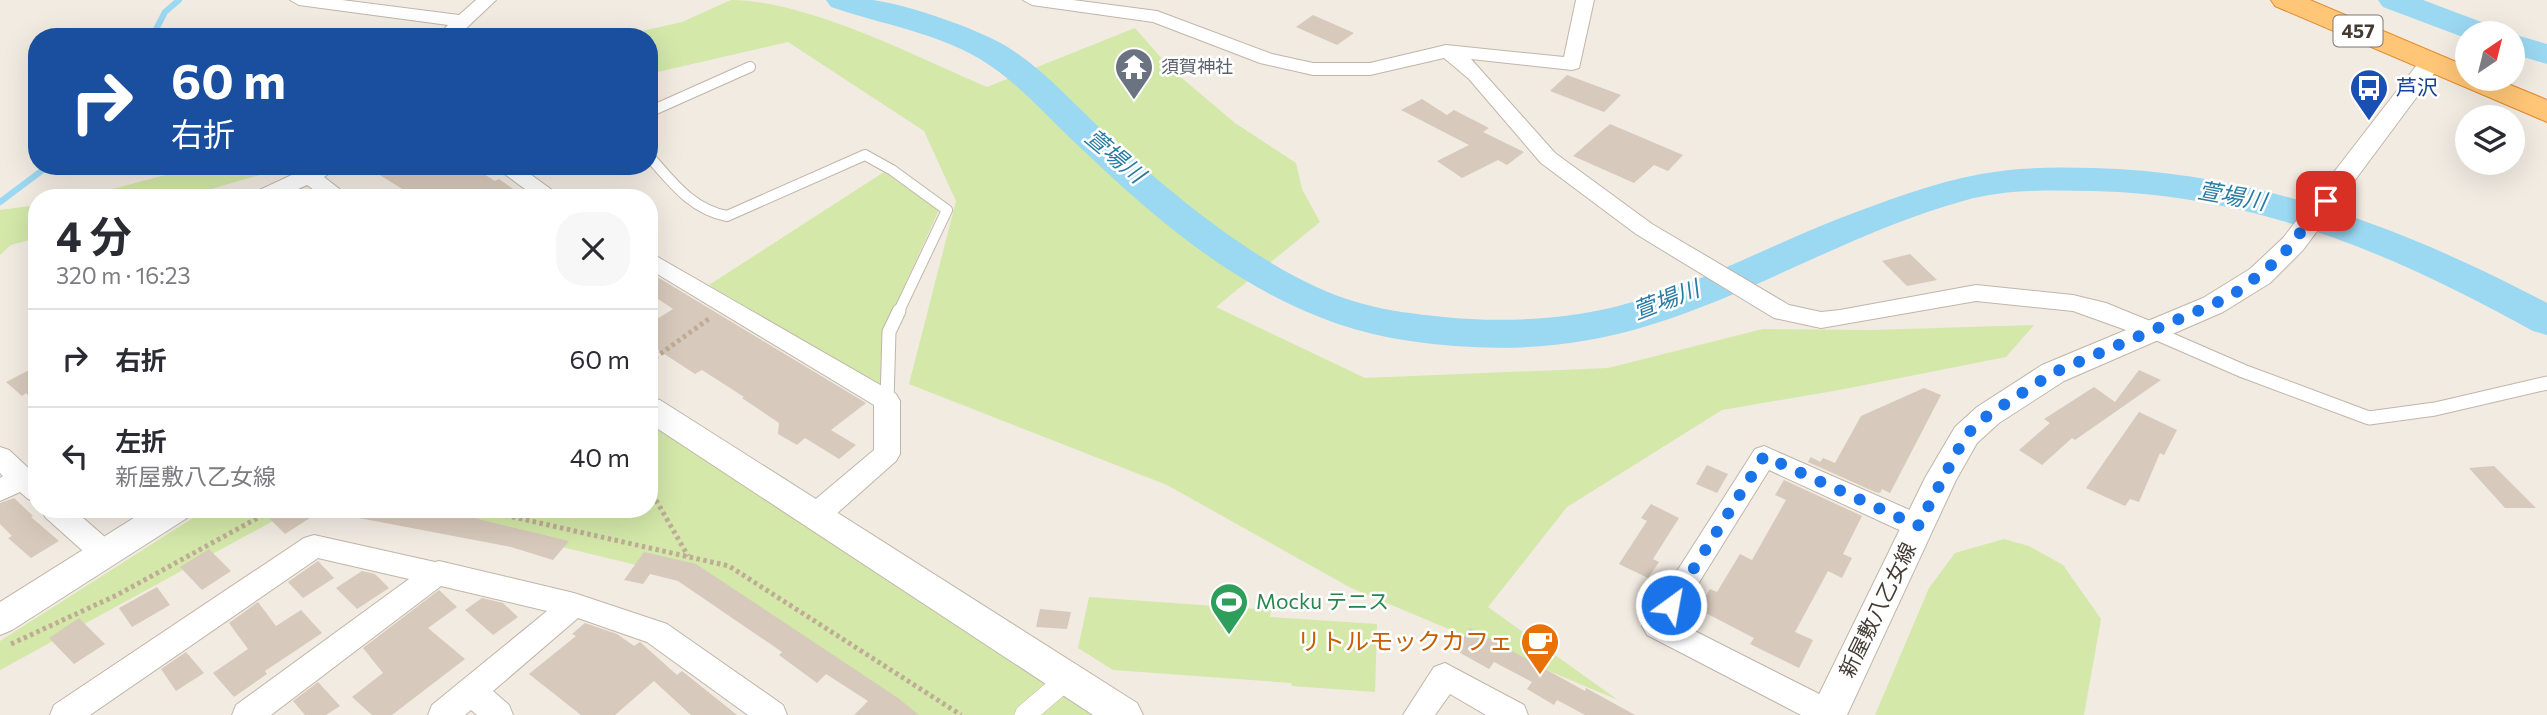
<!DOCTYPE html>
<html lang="ja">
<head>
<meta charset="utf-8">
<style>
	body { margin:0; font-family:Commissioner,"Noto Sans JP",sans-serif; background:#f7f7f7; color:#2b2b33; height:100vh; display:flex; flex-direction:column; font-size:26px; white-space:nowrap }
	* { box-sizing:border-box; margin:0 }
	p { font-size:23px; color:#7c7c81 }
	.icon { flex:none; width:38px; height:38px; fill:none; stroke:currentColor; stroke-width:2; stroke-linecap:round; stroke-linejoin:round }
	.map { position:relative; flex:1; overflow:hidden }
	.panel { position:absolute; left:28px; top:189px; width:630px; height:329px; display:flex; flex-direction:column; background:#fff; border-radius:28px; box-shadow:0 7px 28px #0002 }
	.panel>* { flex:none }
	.banner { position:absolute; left:28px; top:28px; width:630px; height:147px; border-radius:28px; box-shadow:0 7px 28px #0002; background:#1a4fa0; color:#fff; overflow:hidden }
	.needle { width:46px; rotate:35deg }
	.fabs { position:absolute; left:2455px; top:21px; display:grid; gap:14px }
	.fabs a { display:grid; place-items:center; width:70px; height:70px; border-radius:50%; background:#fff; box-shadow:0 7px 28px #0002; font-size:35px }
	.pin { position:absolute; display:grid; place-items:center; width:60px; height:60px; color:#fff; margin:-30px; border-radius:14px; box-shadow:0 4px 10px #0006 }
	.me { position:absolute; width:77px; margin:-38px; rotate:32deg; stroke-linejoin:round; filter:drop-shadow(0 0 5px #0008) }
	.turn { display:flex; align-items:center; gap:24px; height:147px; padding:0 28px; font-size:32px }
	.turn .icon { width:91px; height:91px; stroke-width:2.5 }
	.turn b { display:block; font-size:49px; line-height:60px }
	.round { display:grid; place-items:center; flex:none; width:74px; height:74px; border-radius:28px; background:#f7f7f7 }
	.headline { display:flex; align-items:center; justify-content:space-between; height:119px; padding:0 28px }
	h1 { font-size:42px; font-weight:700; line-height:52px }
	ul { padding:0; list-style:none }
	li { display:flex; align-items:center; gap:21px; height:98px; padding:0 28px; border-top:2px solid #e1e1e2 }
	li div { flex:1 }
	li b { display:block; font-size:26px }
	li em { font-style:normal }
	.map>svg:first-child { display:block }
	.green { fill:#d3e8a9 }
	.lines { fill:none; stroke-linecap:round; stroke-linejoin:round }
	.stream { stroke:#9bd8f2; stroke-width:6 }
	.river { fill:#9bd8f2; fill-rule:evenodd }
	.building { fill:#d7c9bb }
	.service-far1-casing { stroke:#c0b5a8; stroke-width:12 }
	.service-casing { stroke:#c0b5a8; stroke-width:15 }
	.pedestrian-casing { stroke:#c0b5a8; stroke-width:1 }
	.minor-casing { stroke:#c0b5a8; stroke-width:2 }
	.tertiary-casing { stroke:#c0b5a8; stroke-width:2 }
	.trunk-casing { stroke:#e28b2d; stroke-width:2 }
	.path { stroke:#c0ac96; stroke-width:5; stroke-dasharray:3.5 3.5; stroke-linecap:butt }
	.service-far1 { stroke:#fff; stroke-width:10 }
	.service { stroke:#fff; stroke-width:13 }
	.pedestrian { fill:#fff; fill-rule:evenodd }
	.minor { fill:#fff; fill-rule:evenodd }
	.tertiary { fill:#fff; fill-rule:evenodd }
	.trunk { fill:#ffc677; fill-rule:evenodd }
	.route { stroke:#1a73e8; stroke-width:12; stroke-dasharray:0 21.6 }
	.labels { text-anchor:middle; stroke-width:5; stroke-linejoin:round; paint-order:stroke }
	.far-worship-label { font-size:18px; fill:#5b616d; stroke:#fff; text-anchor:start }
	.shield { fill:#fff; stroke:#7c7670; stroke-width:2 }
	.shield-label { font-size:19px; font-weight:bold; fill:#443b33 }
	.transit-label { font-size:21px; fill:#164399; stroke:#fff; text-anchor:start }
	.leisure-label { font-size:21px; fill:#27864d; stroke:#fff; text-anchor:start }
	.street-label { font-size:21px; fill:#443b33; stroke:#fff }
	.water-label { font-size:23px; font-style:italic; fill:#287ba2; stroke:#fff }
	.near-food-label { font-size:24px; fill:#c56008; stroke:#fff; text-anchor:end }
</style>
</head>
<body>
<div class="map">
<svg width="2547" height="715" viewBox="0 0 2547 715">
	<rect width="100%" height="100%" fill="#f2ebe2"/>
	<g class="green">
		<path d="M731 0C807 0 915 56 987 87L1135 28 1171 69 1235 123 1296 163 1302 189 1320 222 1216 307 1365 378 1608 368 1763 329 1872 330 2034 325 2006 357 1839 390 1722 410 1567 507 1488 607 1618 700 1351 588 1167 485 909 384 956 201 924 131 788 42 649 74V37H615L682 22Z"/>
		<path d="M199 166H291L180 198H79Z"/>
		<path d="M884 172 939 210 884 330 883 389 709 285Z"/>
		<path d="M37 205V238L11 245 0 255V210Z"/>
		<path d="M649 417 1099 715H903L677 575 406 509H649Z"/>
		<path d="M207 509H295L0 670V641Z"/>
		<path d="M2004 539 2029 546 2063 565 2101 619 2084 715H1875L1929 588 1955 553Z"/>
		<path d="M1089 597 1271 610 1270 617 1377 624 1375 692 1292 686 1291 683 1113 670 1078 648Z"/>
	</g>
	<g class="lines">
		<g class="stream">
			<path d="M152 37 165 12 179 0"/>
			<path d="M0 202 48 166"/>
		</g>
		<g class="river">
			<path d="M826 0C841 0 858 0 873 0 909 5 975 28 1006 46 1043 69 1073 103 1104 132 1171 194 1272 279 1360 303 1387 311 1416 314 1443 317 1504 323 1570 320 1629 303 1701 283 1769 246 1838 219 1885 201 1932 183 1981 174 2018 167 2056 167 2093 168 2256 172 2405 228 2547 303V335L2533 331C2391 253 2257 195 2093 191 2049 190 2005 189 1963 201 1854 231 1758 292 1650 325 1572 350 1491 353 1410 341 1280 323 1177 240 1085 152 1051 121 1020 83 980 59 935 32 880 24 831 7Z"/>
			<path d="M2378 0H2423L2492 26 2497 33H2468V39L2383 7Z"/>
			<path d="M2513 34 2547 44V64L2513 54Z"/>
		</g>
	</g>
	<g class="building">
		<path d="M1313 15 1354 33 1337 45 1296 27Z"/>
		<path d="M1567 75 1621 95 1604 112 1550 91Z"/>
		<path d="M1422 99 1447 115 1454 110 1489 128 1483 132 1524 152 1507 165 1498 160 1462 178 1437 161 1469 145 1401 110Z"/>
		<path d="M1610 124 1683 155 1668 171 1654 165 1634 183 1573 156Z"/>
		<path d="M365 166H471L495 181 499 179 526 198H417Z"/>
		<path d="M1910 254 1937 280 1907 286 1882 261Z"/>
		<path d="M649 272 866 403 831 430 856 445 839 459 805 438 797 445 778 434 779 423 742 398 744 397 702 370 695 374 649 344V324L673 309 649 293Z"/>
		<path d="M37 366V404L26 393 22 396 6 382Z"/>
		<path d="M2139 370 2161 380 2075 440 2072 438 2042 465 2019 450 2050 423 2044 419 2094 387 2115 402Z"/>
		<path d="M1924 388 1941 395 1890 493 1882 489 1880 493 1875 492 1808 462 1811 457 1820 462 1823 458 1835 463 1861 416Z"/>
		<path d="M2139 412 2177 430 2164 455 2160 453 2139 502 2130 499 2125 506 2086 488Z"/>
		<path d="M1707 465 1728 474 1717 493 1696 484Z"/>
		<path d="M2494 466 2536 508H2505L2469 468Z"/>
		<path d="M1784 480 1862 516 1843 554 1852 558 1842 578 1828 571 1795 632 1813 640 1799 668 1750 644 1754 638 1698 609 1710 589 1717 592 1740 554 1752 560 1786 500 1775 495Z"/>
		<path d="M14 498 33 516 31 517 59 541 31 558 8 538 12 536 0 524V503Z"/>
		<path d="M1651 504 1679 518 1653 559 1659 562 1648 578 1619 564 1647 521 1641 518Z"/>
		<path d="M283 509H324L285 534 269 518Z"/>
		<path d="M360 509H437L569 541 553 560 511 547 359 518Z"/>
		<path d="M209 549 231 571 202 590 180 567Z"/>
		<path d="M644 552 696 564 898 698 919 715H854L868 701 826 674 817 683 779 655 782 652 678 581 650 574 643 584 624 580Z"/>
		<path d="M318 561 334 578 303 598 288 582Z"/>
		<path d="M362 571 375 574 389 588 357 609 336 588Z"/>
		<path d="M157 587 170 605 132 627 119 608Z"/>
		<path d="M439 590 457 607 428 628 465 659 392 715H372L352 697 383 673 363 648Z"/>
		<path d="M482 598 503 603 518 617 493 635 465 610Z"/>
		<path d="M258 602 276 626 301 610 322 633 265 671 267 674 234 697 213 673 248 649 229 623Z"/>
		<path d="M1040 609 1071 612 1067 629 1036 627Z"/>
		<path d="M79 618 105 644 74 664 49 638Z"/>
		<path d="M585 623 617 634 634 646 640 642 677 675 682 671 737 715H691L654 681 615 715H581L529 674 576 636 572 634Z"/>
		<path d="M1470 628 1585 691 1586 688 1635 715H1585L1557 700 1554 705 1527 689 1532 682 1494 662 1489 669 1455 650Z"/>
		<path d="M186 652 204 673 176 691 161 669Z"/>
		<path d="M318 682 340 706 326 715H305L293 701Z"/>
	</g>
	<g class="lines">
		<defs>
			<g id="service-far1">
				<path d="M649 112 750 67"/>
				<path d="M649 156C672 182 691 209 727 216L865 155 892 170 947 210 898 313"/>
			</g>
			<g id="service">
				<path d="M2151 331 2243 371 2369 418 2435 409 2547 383"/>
				<path d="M887 401 889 332 899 311"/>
			</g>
			<path id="pedestrian" d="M1068 669 1076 671 1079 678 1076 685 1041 715H1014L1017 708 1060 671Z"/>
			<g id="minor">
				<path d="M290 0H342L459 15 476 0H496L457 37H436L448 25 299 5Z"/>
				<path d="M1023 0H1073L1157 11 1272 54 1313 63H1370L1446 45 1564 57 1576 0H1594L1579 68 1572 70 1471 59 1555 153 1652 224 1789 305 1821 312 1840 310 1976 285 2073 295 2106 303 2160 325 2163 331 2160 337 2151 339 2073 311 1976 301 1821 328 1774 318 1636 234 1541 163 1469 79 1444 58 1370 75H1313L1260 63 1153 22 1032 5Z"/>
				<path d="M311 166H339L324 177 351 198H325L307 185 279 198H250L253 193Z"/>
				<path d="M494 166H519L563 198H537Z"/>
				<path d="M649 252 896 394 900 401V454L896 461 825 524 815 527 805 524 801 516 805 508 874 450V405L649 269Z"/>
				<path d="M1764 446 1928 518 1932 526 1928 534 1918 537 1908 534 1769 470 1675 621 1839 704 1843 715H1801L1647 635 1642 626 1755 449Z"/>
				<path d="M0 447 9 450 37 476V502L28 499 20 492 0 501V478L3 476 0 473Z"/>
				<path d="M42 509H73L114 545 118 553 114 561 104 564 94 561 45 517Z"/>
				<path d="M314 535 435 562 439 561 574 593 667 624 783 705 787 715H748L647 642 578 618 493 691 509 705 513 715H477L471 710 465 715H428L432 705 547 611 441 586 271 715H232L236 705 409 579 318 558 90 715H50L54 705 304 538Z"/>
				<path d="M1445 663 1524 705 1528 715H1486L1450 694 1435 715H1403L1434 667Z"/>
			</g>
			<g id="tertiary">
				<path d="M2431 55 2439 57 2443 62 2439 67 2303 250 2270 283 2223 312 2064 381 1999 423 1977 443 1956 480 1847 715H1809L1925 478 1955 427 1977 407 2042 365 2203 298 2250 269 2283 238 2423 57Z"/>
				<path d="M649 397 660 400 1137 703 1143 715H1093L649 423Z"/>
				<path d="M148 509H191L187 518 12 630 0 635V602Z"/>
			</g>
			<path id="trunk" d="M2271 0H2310L2468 67V79H2496L2547 100V122L2275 6Z"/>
		</defs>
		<use href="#service-far1" class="service-far1-casing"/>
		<use href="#service" class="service-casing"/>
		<use href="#pedestrian" class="pedestrian-casing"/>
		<use href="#minor" class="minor-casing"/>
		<use href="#tertiary" class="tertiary-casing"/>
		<use href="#trunk" class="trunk-casing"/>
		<g class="path">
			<path d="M649 362 710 318"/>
			<path d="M649 488 688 556"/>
			<path d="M478 509 729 566 961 715"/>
			<path d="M11 644 117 595 274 509"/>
		</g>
		<use href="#service-far1" class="service-far1"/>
		<use href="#service" class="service"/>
		<use href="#pedestrian" class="pedestrian"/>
		<use href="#minor" class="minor"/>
		<use href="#tertiary" class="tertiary"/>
		<use href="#trunk" class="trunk"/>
	</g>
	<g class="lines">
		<path class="route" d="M1671 605 1764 456 1918 526 1966 435 1988 415 2053 373 2214 304 2240 290 2280 258 2326 201"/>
	</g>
	<defs>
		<symbol id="temple-pin" viewBox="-11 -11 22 30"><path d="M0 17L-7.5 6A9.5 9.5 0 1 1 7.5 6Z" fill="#6b7280" stroke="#fff"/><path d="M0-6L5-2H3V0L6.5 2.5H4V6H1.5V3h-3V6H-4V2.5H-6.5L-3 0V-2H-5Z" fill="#fff"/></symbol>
		<symbol id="bus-pin" viewBox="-11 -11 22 30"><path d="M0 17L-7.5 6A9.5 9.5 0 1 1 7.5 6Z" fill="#1a4fb4" stroke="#fff"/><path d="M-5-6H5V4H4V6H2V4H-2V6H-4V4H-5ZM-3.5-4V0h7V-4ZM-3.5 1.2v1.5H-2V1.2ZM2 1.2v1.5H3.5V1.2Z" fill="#fff"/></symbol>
		<symbol id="stadium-pin" viewBox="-11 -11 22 30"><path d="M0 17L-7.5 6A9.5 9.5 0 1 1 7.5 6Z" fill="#2e9e5b" stroke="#fff"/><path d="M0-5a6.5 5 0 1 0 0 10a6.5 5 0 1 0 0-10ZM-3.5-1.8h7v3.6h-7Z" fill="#fff"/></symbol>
		<symbol id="cafe-pin" viewBox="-11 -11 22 30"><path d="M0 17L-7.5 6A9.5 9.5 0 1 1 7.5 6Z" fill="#e8710a" stroke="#fff"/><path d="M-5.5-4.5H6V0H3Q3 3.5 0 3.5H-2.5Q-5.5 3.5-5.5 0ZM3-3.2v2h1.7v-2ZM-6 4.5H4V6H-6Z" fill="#fff"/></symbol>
	</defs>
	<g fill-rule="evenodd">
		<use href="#temple-pin" x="1112" y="45" width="44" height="60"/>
		<use href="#bus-pin" x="2347" y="66" width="44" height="60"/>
		<use href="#stadium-pin" x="1207" y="580" width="44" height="60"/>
		<use href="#cafe-pin" x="1518" y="620" width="44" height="60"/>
	</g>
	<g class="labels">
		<g class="far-worship-label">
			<text x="1161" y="73">須賀神社</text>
		</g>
		<rect class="shield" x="2333.5" y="15.5" width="49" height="31" rx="5"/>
		<g class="shield-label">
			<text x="2358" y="38">457</text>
		</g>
		<g class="transit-label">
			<text x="2396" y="95">芦沢</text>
		</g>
		<g class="leisure-label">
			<text x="1256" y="609">Mocku テニス</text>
		</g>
		<g class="street-label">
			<text transform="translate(1878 610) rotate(-64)" y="7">新屋敷八乙女線</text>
		</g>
		<g class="water-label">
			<text transform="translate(1115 156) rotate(40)" y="8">萱場川</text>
			<text transform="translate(2232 196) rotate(10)" y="8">萱場川</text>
			<text transform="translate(1666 300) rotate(-21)" y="8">萱場川</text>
		</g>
		<g class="near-food-label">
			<text x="1513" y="650">リトルモックカフェ</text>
		</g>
	</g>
</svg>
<div class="fabs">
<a><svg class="needle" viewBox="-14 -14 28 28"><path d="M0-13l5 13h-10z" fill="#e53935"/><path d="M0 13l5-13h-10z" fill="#7c7c81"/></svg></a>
<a><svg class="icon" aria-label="layers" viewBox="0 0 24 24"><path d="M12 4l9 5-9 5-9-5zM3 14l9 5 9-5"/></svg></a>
</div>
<div class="pin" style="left:2326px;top:201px;background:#d93025"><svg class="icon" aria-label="arrive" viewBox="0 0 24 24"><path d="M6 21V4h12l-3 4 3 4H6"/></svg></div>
<svg class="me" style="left:1671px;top:605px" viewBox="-20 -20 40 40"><circle r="17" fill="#1a73e8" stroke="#fff" stroke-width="3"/><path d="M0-11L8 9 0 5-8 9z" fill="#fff"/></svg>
<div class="banner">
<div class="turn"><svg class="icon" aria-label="right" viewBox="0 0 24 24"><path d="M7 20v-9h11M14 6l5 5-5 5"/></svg><div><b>60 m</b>右折</div></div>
</div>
<section class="panel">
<div class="headline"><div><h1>4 分</h1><p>320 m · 16:23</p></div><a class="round"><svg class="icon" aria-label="close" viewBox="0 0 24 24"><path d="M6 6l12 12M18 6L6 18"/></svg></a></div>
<ul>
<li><svg class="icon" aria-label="right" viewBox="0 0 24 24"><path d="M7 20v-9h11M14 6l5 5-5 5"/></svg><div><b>右折</b></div><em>60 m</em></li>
<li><svg class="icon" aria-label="left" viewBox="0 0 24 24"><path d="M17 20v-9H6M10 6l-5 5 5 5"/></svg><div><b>左折</b><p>新屋敷八乙女線</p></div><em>40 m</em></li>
</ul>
</section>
</div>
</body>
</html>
